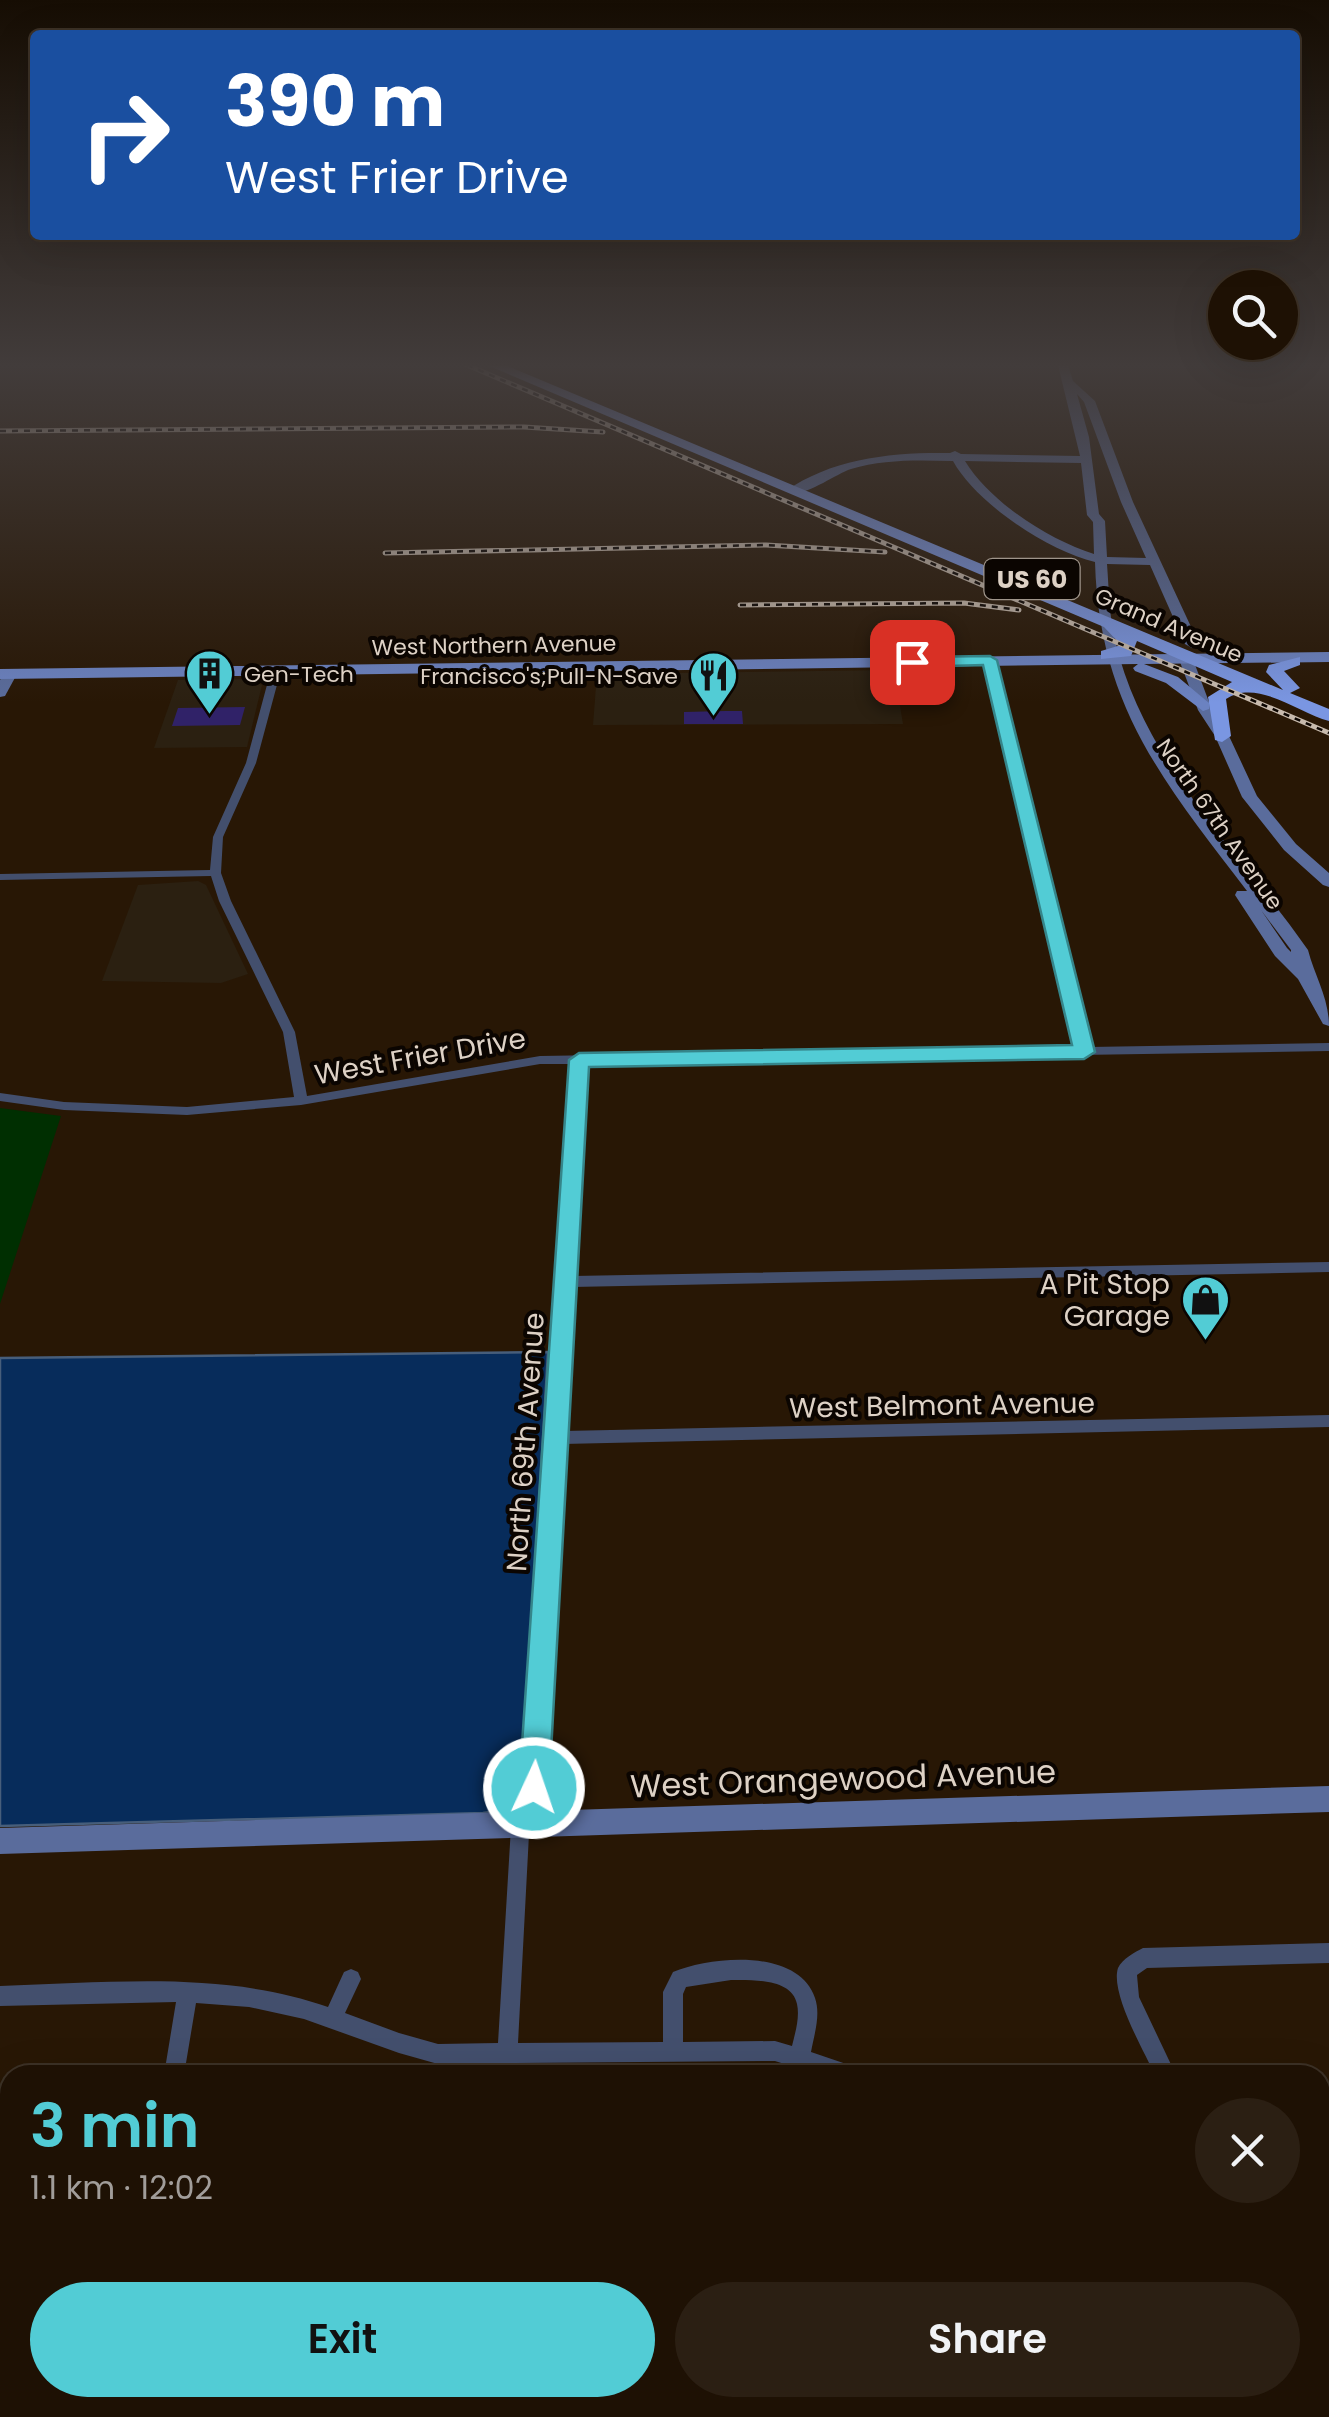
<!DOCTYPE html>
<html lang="en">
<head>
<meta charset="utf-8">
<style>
	body { margin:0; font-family:Poppins,sans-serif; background:#2b1f13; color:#f1f3f6; height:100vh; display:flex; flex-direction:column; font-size:38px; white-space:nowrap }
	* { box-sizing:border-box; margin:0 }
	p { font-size:32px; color:#a19d9a }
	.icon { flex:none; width:55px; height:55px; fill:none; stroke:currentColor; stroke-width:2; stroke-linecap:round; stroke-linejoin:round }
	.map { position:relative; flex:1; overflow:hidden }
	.details { position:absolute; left:0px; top:2065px; width:1330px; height:352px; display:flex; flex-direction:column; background:#1e1104; border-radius:30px 30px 0 0; box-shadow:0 10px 40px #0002,0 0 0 2px #3c3126 }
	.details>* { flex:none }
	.guide { position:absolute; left:30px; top:30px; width:1270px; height:210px; border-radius:10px; box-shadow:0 10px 40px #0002,0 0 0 2px #3c3126; background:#1a4fa0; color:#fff; overflow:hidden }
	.fabs { position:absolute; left:1208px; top:270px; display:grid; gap:20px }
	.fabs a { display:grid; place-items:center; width:90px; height:90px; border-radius:50%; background:#1e1104; box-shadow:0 10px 40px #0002,0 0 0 2px #3c3126; font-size:50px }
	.pin { position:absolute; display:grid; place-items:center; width:85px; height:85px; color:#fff; margin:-42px; border-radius:20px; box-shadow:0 5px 15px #0006 }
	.me { position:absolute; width:110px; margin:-55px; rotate:3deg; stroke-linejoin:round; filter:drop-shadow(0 0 8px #0008) }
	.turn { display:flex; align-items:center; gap:35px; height:210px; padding:0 30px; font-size:45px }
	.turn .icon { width:130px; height:130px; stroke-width:2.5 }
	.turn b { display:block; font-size:70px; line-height:85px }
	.round { display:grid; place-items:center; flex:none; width:105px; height:105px; border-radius:52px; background:#2b1f13 }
	.overview { display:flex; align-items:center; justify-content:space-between; height:170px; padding:0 30px }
	h1 { font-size:60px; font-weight:600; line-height:75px; color:#52ccd5 }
	.primary-button { display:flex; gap:20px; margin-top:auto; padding:20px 30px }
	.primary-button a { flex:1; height:115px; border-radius:60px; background:#52ccd5; color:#111; font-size:40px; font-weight:600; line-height:115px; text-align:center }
	.primary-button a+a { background:#2b1f13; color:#f1f3f6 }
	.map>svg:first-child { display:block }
	.commercial { fill:#2b2011 }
	.green { fill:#002f01 }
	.water { fill:#072c5b; stroke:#475e7b; stroke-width:2.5 }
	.building { fill:#302268 }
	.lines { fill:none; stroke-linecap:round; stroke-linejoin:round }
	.street { fill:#434f6d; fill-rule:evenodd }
	.secondary { fill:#5a6c9c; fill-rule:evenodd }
	.primary { fill:#6b82c1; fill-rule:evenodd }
	.highway { fill:#7a96e2; fill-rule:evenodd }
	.rail-casing { stroke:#c7baad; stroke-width:5 }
	.rail { stroke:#0b0501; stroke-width:2.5; stroke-dasharray:6; stroke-linecap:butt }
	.route { fill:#52ccd5; stroke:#35858a; stroke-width:2.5 }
	.labels { text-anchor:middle; stroke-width:8; stroke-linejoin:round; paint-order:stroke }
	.far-street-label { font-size:22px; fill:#ddd1c5; stroke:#0b0501 }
	.far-poi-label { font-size:22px; fill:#ddd1c5; stroke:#0b0501; text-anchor:start }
	.shield { fill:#0b0501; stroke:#9e948a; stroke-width:2.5 }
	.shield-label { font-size:25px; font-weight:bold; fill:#ddd1c5 }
	.street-label { font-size:28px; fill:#ddd1c5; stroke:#0b0501 }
	.poi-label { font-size:28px; fill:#ddd1c5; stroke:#0b0501; text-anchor:end }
	.near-street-label { font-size:32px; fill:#ddd1c5; stroke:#0b0501 }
</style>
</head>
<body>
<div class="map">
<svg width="1329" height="2417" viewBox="0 0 1329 2417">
	<rect width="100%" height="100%" fill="#281705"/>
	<g class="commercial">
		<path d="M894 670 903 724 593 725 597 674Z"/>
		<path d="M249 679 262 685 247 747 154 748 178 680Z"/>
		<path d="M198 881 206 885 248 974 221 983 102 981 138 885Z"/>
	</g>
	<path class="green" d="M0 1108 61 1116 0 1304Z"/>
	<path class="water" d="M548 1352 521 1807 483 1813 0 1826V1358Z"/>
	<g class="building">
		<path d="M245 707 240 725 172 726 178 708Z"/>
		<path d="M725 711H742L743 724H684V712Z"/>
	</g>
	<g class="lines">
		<g class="street">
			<path d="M989 658 994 661 1089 1047 1329 1043V1051L585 1063 573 1276 1329 1262V1272L572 1287 564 1431 1329 1415V1427L563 1444 541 1826 539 1832 529 1834 518 2043 663 2042V1992L673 1972C712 1956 798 1948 815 1998 821 2015 814 2035 811 2052L858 2068 861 2075H819L775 2061 517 2063 516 2075H496L497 2064H438L399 2053 304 2019 249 2007 196 2003 184 2075H164L176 2002 0 2006V1986C109 1983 223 1970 328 2007L344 1972 351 1969 358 1972 361 1979 345 2013 399 2033 438 2044 498 2043 511 1827 513 1821 520 1818 523 1819 573 1064H540L301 1105 187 1115 64 1110 0 1101V1093L64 1102 187 1107 294 1097 283 1032 219 901 211 876 0 880V874L210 870 213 837 246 763 271 670 276 667 281 670 256 763 223 837 221 873 231 901 295 1032 307 1096 540 1056 1077 1047 984 661ZM731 1980C751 1980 792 1978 797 2004 800 2018 795 2033 792 2046L775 2041 683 2042V1994L686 1987Z"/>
			<path d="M1329 1943V1963L1147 1968 1137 1975 1139 1997 1176 2075H1155C1144 2051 1110 1993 1118 1968 1122 1959 1135 1952 1143 1948Z"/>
			<path d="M1329 2280V2302L1320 2306V2284Z"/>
			<path d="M47 2408H69L66 2417H44Z"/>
			<path d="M327 2408H349L348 2417H326Z"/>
		</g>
		<g class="secondary">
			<path d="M1058 365H1068L1073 381 1095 401 1133 502 1199 644 1192 648 1185 644 1150 565 1107 564C1109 590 1109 616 1115 640 1143 762 1239 851 1308 950 1315 977 1329 998 1329 1026L1323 1024 1298 979 1275 956 1235 895 1237 891H1247C1164 782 1099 706 1095 562 1048 551 976 503 953 461 919 460 883 459 851 469 833 475 802 500 786 491 832 458 894 452 950 453L955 451 961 454 1080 456ZM1077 394 1084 402 1121 502 1146 558 1107 557 1105 521 1099 514 1089 437ZM965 461 1081 463 1087 515 1093 522 1094 554C1049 540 990 502 965 461ZM1261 910 1291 950V952L1287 948Z"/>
			<path d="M1184 650 1191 654 1212 710 1229 736 1257 796 1296 844 1329 873V887L1323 885 1284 850 1242 797 1215 736 1198 710 1177 654Z"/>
			<path d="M5 671 17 674 5 696 0 697V680Z"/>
			<path d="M1329 1786V1812L0 1854V1828Z"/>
		</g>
		<path class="primary" d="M1329 652V662L1144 664 1178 677 1209 703V709L1203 711 1166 683 1135 671 1133 668 1138 664 0 679V669Z"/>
		<path class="highway" d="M487 365H505L1283 690 1266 672 1269 665 1300 657V665L1284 671 1300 688 1290 693 1329 709V721C1298 713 1257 678 1226 699L1231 736 1222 742 1215 740 1208 697 1232 682 1137 641 1131 656 1101 659V651L1121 645 1104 627Z"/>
		<defs>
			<g id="rail">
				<path d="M467 365 1329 733"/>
				<path d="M0 431 524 427 603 432"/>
				<path d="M385 553 766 545 885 552"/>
				<path d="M740 605 964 603 1019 610"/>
			</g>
		</defs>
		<use href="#rail" class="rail-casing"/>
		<use href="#rail" class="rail"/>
	</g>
	<linearGradient id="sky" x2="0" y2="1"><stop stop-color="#160d03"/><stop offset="0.52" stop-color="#423c3b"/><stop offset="1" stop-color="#423c3b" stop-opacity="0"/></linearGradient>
	<rect width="1329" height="703" fill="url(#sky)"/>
	<path class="route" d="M990 656 997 660 1095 1052 1084 1059 589 1067 549 1788 544 1798 534 1803 523 1798 519 1788 569 1060 579 1053 1072 1045 983 665 912 667 904 662 912 657Z"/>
	<defs>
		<symbol id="building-pin" viewBox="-11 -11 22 30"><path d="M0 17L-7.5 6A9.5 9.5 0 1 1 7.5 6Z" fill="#52ccd5" stroke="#0b0501"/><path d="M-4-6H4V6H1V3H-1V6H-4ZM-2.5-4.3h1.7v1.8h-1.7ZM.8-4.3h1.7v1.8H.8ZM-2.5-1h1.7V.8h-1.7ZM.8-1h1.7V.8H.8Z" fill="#111"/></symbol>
		<symbol id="restaurant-pin" viewBox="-11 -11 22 30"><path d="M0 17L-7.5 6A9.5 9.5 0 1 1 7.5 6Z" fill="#52ccd5" stroke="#0b0501"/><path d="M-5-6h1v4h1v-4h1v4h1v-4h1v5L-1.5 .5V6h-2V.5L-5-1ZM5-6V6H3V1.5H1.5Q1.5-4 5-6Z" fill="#111"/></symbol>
		<symbol id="shop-pin" viewBox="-11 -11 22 30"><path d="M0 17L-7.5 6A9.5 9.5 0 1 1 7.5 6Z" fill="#52ccd5" stroke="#0b0501"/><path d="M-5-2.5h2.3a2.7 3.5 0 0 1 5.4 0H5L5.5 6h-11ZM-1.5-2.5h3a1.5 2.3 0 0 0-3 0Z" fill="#111"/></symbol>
	</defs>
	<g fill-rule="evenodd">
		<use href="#building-pin" x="182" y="646" width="55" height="75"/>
		<use href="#restaurant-pin" x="686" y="648" width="55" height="75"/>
		<use href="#shop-pin" x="1178" y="1272" width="55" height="75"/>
	</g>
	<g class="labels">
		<g class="far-street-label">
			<text transform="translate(1169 625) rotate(23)" y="8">Grand Avenue</text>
			<text transform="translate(494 645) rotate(-1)" y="8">West Northern Avenue</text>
			<text transform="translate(1220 824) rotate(55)" y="8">North 67th Avenue</text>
		</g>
		<g class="far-poi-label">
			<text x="244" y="682">Gen-Tech</text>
			<text x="678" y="684" text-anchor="end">Francisco's;Pull-N-Save</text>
		</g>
		<rect class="shield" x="984.5" y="559" width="95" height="40" rx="8"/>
		<g class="shield-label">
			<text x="1032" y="588">US 60</text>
		</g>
		<g class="street-label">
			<text transform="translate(420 1056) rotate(-10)" y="10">West Frier Drive</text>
			<text transform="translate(942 1405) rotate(-1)" y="10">West Belmont Avenue</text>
			<text transform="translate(525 1442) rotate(-86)" y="10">North 69th Avenue</text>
		</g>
		<g class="poi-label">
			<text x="1170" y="1294">A Pit Stop<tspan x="1170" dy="32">Garage</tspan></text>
		</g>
		<g class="near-street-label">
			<text transform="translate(843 1779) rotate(-2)" y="11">West Orangewood Avenue</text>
		</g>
	</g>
</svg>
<div class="fabs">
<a><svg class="icon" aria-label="search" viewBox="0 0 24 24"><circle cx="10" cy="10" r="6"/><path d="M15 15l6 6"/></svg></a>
</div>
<div class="pin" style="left:912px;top:662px;background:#d93025"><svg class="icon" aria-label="arrive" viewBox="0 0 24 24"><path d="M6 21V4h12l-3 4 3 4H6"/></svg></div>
<svg class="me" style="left:534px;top:1788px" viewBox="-20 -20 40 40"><circle r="17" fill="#52ccd5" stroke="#fff" stroke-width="3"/><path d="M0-11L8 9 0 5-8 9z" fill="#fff"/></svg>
<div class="guide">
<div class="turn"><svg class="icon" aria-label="right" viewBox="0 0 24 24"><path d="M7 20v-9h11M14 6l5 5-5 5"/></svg><div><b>390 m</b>West Frier Drive</div></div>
</div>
<section class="details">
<div class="overview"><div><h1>3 min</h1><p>1.1 km · 12:02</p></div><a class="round"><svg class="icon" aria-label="close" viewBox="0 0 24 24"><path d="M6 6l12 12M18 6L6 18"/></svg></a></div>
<div class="primary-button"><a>Exit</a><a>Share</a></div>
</section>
</div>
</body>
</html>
